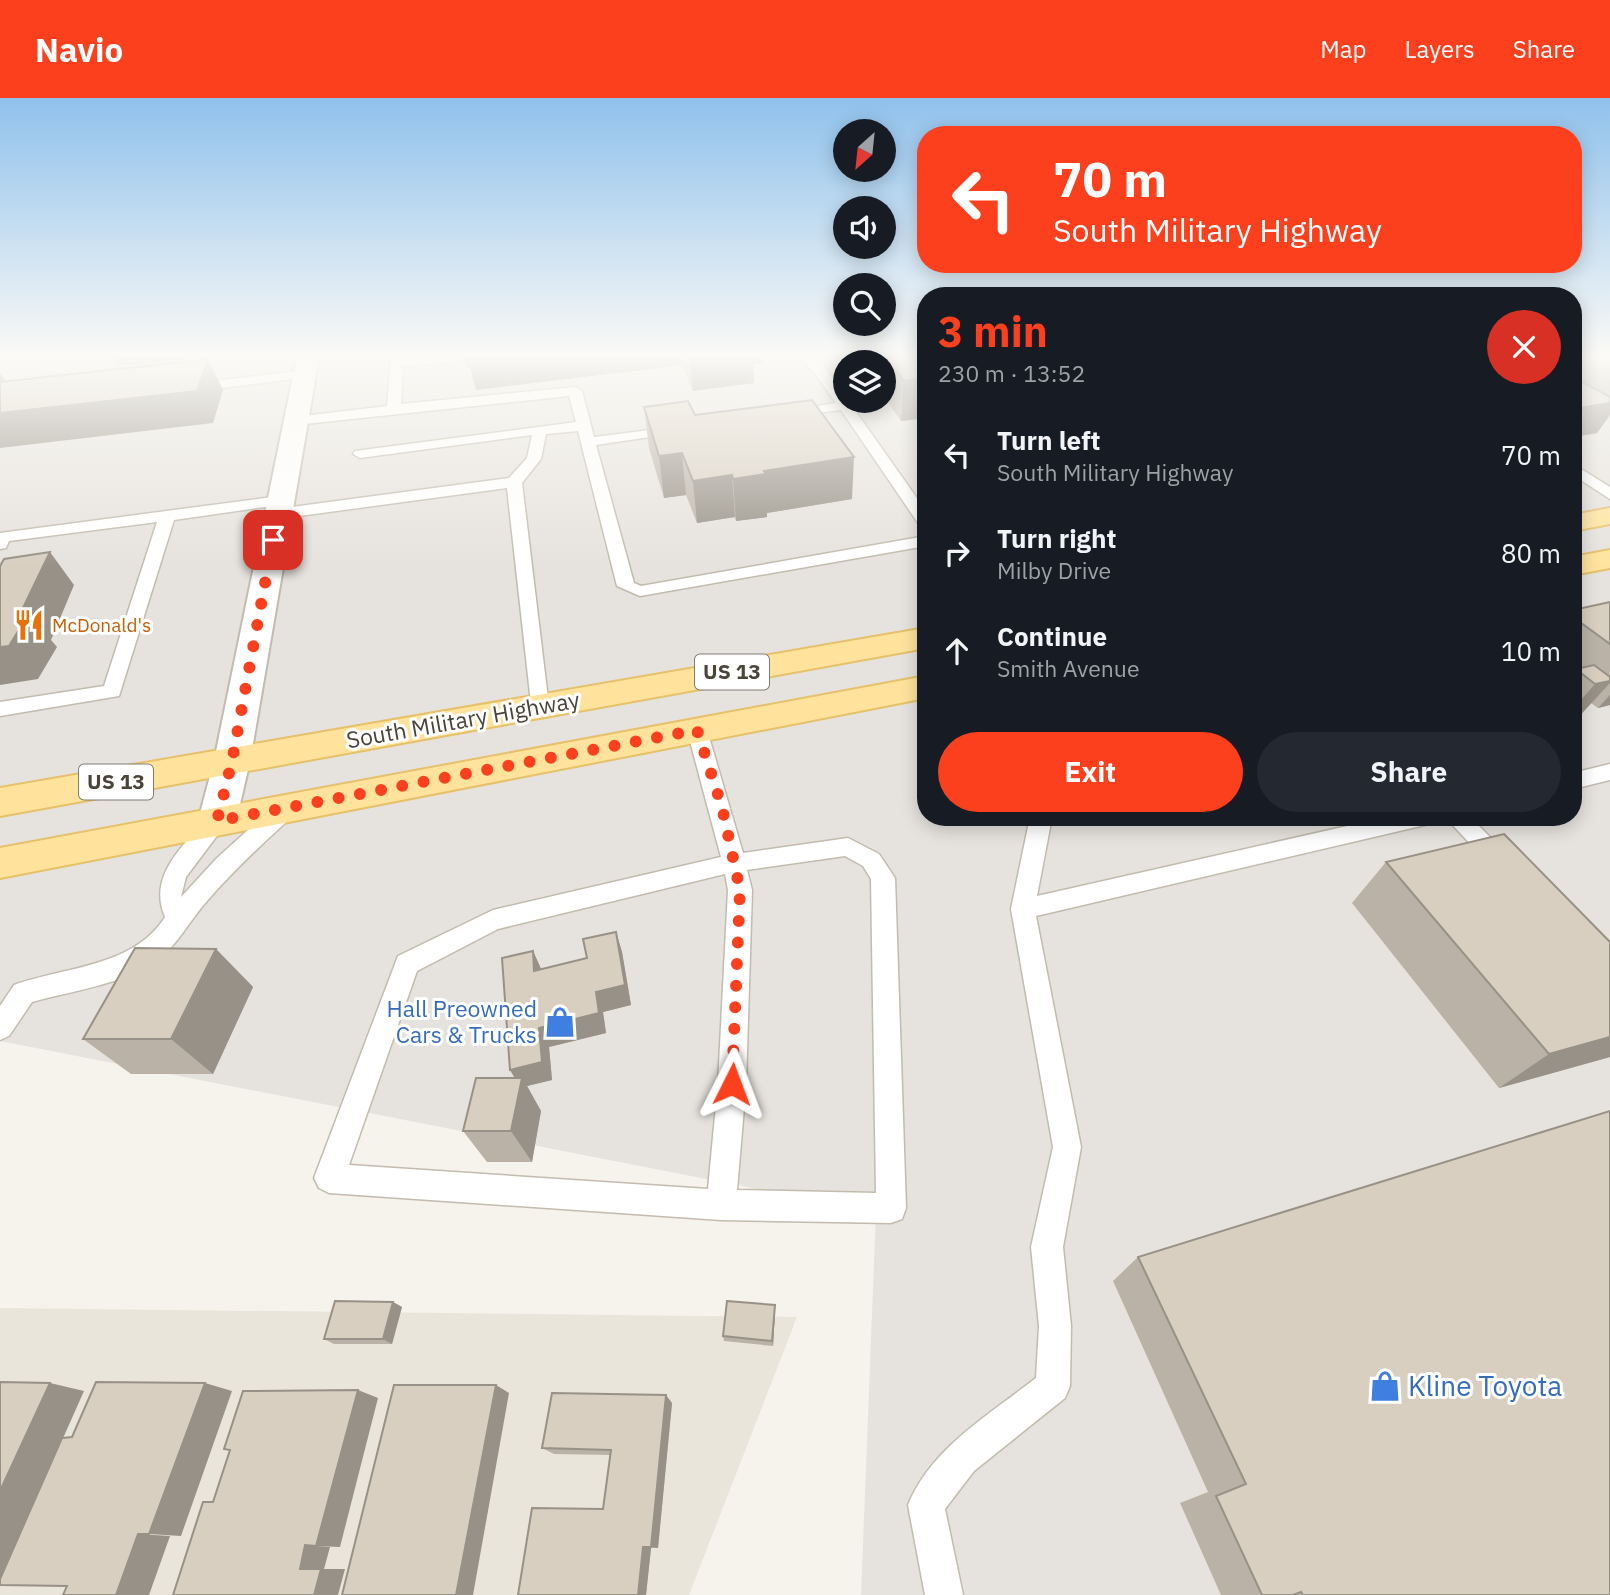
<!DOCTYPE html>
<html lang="en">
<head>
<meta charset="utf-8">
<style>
	body { margin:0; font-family:"IBM Plex Sans",sans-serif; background:#242831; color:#f1f3f6; height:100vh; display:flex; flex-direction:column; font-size:26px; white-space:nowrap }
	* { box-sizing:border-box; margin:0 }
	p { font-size:23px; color:#9ea1a6 }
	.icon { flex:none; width:38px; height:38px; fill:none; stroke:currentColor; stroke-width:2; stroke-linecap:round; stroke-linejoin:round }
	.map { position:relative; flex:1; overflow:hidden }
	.panel { position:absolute; left:917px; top:189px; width:665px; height:539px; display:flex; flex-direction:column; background:#171b24; border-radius:28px; box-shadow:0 4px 18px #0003 }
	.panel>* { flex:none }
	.banner { position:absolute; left:917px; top:28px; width:665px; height:147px; border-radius:28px; box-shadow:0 4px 18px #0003; background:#fc3f1d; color:#fff; overflow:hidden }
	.needle { width:46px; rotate:207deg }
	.buttons { position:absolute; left:833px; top:21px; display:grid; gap:14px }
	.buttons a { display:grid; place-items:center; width:63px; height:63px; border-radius:50%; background:#171b24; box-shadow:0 4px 18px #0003; font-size:35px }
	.pin { position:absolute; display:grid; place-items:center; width:60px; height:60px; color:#fff; margin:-30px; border-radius:14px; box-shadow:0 4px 10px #0006 }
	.me { position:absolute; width:77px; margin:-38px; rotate:3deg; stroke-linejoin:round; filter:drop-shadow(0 0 5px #0008) }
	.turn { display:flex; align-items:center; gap:24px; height:147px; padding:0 21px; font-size:32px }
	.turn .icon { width:91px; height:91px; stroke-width:2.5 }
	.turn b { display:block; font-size:49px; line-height:60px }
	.round { display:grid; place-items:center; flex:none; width:74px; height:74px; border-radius:37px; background:#242831 }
	.summary { display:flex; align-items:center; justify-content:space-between; height:119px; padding:0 21px }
	h1 { font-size:42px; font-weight:700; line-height:52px; color:#fc3f1d }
	.cta { display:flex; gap:14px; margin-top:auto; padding:14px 21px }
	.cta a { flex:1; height:80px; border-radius:42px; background:#fc3f1d; color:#fff; font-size:28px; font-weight:700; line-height:80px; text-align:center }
	.cta a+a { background:#242831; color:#f1f3f6 }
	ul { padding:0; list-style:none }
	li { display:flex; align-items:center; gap:21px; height:98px; padding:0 21px }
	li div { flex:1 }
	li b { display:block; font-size:26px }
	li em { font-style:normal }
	header { display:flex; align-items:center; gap:42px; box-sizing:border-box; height:98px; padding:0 35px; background:#fc3f1d; color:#fff }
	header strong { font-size:33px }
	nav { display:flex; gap:38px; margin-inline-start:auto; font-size:24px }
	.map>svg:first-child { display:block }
	.residential { fill:#eae5da }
	.industrial { fill:#e6e2dd; fill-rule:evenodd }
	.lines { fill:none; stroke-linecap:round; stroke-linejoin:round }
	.service-casing { stroke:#c2bbae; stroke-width:3 }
	.minor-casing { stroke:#c2bbae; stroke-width:4 }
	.primary-casing { stroke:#e6c16a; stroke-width:4 }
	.service { fill:#fff; fill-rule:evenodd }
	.minor { fill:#fff; fill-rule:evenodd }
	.primary { fill:#ffe39c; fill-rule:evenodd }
	.wall { fill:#bab2a6 }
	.shaded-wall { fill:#979187 }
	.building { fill:#d8cfc1; stroke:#979187; stroke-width:2 }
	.route { stroke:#fc3f1d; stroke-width:12; stroke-dasharray:0 21.6 }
	.labels { text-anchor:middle; stroke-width:6; stroke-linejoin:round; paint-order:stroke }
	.far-food-label { font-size:19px; fill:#c56008; stroke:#fff; text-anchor:start }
	.shield { fill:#fff; stroke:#817c74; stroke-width:2 }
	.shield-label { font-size:21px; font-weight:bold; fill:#4b4439 }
	.street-label { font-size:23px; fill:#4b4439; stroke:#fff }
	.shop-label { font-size:23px; fill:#366cbe; stroke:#fff; text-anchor:end }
	.near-shop-label { font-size:28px; fill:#366cbe; stroke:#fff; text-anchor:start }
</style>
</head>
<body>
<header>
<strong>Navio</strong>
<nav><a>Map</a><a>Layers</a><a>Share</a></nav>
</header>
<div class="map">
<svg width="1610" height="1497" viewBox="0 0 1610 1497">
	<rect width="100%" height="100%" fill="#f6f3ec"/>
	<path class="residential" d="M0 1210 797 1219 689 1497H0Z"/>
	<path class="industrial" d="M0 259H926V719H1573V259H1610V1497H861L876 1114 0 943ZM845 264H884V303H845Z"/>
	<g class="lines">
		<defs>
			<g id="service">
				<path d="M391 259H403V261L467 259 461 263 403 269 401 306 575 289 582 293 594 339 682 328V334L677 335 596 347 634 485 641 488 926 438V448L640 498 617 488 578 333 546 336 541 361 522 385 549 609 546 614H532L507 390 277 421 269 416 277 411 509 380 527 360 532 337 360 360 353 356 355 353 576 324 569 298 295 327 288 323 295 319 387 308Z"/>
				<path d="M797 259H811L823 267 926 413V430L920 428 841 312 785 319V313L836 305 813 273Z"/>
				<path d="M305 272 310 273V279L190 294 183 290 190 286Z"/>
				<path d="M1573 366 1610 389V401L1573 377Z"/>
				<path d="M280 398 288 403 286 406 174 422 119 598 0 618V604L104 588 157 424 9 443 6 450 0 451V435Z"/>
				<path d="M697 625 707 632 743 755 848 740 879 756 895 780 906 1110 902 1121 891 1125 721 1122 329 1095 319 1090 314 1080 398 858 493 812 721 759 687 632ZM845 758 863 768 871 781 876 1095 737 1092 746 986 752 792 747 772ZM725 776 728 792 718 986 708 1091 349 1067 417 873 498 831Z"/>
				<path d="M1610 666V682L1573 691V675Z"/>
				<path d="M287 702 295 704 298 710 295 716C264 744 234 772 207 803 190 822 178 846 159 861 126 886 71 893 32 904L9 938 0 942V908L14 887C64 869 134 869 165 819 147 777 184 748 209 717L217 715 225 717 228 723 186 779 181 799 217 760 279 704Z"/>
				<path d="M1030 719H1052L1037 798 1387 719H1436L1433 725 1425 727 1036 818 1081 1049 1063 1149 1071 1228 1070 1288 1065 1300 974 1373 945 1411 963 1497H925L908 1407C931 1350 990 1316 1036 1280L1039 1228 1031 1149 1053 1049 1011 811Z"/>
				<path d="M1445 719H1470L1509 758 1513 764 1509 770 1501 773 1493 770Z"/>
			</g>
			<path id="minor" d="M297 259H319L250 663 236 723 230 733 217 737 204 733 198 723 214 663Z"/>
			<g id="primary">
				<path d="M1610 410V426L1573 433V417Z"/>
				<path d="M1610 452V470L1573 477V459Z"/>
				<path d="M926 530V550L0 718V690Z"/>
				<path d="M926 578V600L0 780V750Z"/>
			</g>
		</defs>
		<use href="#service" class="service-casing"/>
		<use href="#minor" class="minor-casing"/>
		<use href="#primary" class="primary-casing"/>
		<use href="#service" class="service"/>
		<use href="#minor" class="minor"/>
		<use href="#primary" class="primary"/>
	</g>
	<g class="wall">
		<path d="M464 259H763V265L753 267 754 285 693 293 682 267 476 292 470 269 467 270Z"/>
		<path d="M854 259H926V320L901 323 884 299V264H858Z"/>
		<path d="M1573 259H1610V317L1597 335 1573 339Z"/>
		<path d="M644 309 695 317 852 401 767 415V419L736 423 735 419 697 425 686 397 664 400 649 350Z"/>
		<path d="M1610 504V607L1598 610 1591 605 1573 625V512Z"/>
		<path d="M1386 764 1610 844V959L1499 990 1352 805Z"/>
		<path d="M616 834 622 854 631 907 603 914 606 935 549 949 552 982 527 988 541 1013 532 1064H487L463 1033 515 980 533 853 541 871 587 860Z"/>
		<path d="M216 851 253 889 213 976H131L83 941Z"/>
		<path d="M1138 1159 1610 1497H1221L1180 1405 1208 1394 1113 1183Z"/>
		<path d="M393 1204 402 1209 392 1246H334L324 1241Z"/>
		<path d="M775 1207V1213L773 1248 724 1243 723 1238Z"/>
		<path d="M672 1305 658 1450H651L646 1497H518L603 1411 610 1357 554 1356 542 1350Z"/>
	</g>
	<g class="shaded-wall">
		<path d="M113 259H213L118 268Z"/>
		<path d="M464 259H681L682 267 476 292 470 269 467 270Z"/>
		<path d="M689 259H763V265L753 267 754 285 693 293Z"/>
		<path d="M208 261 223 292 213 325 0 350V315Z"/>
		<path d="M0 275 9 288 0 301Z"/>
		<path d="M926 280V320L901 323 904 283Z"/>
		<path d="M1610 305V317L1597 335 1573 339V311Z"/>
		<path d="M682 355 686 397 664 400 659 358Z"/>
		<path d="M854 359 852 401 767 415V419L736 423 733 381 764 373Z"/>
		<path d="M732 377 735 419 697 425 693 383Z"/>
		<path d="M50 454 74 487 51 542 57 549 38 581 0 587V549L20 516Z"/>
		<path d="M1610 583V585L1573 625V611L1595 586Z"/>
		<path d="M1610 597V607L1598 610Z"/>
		<path d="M616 834 622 854 631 907 603 914 606 935 549 949 552 982 527 988 541 1013 532 1064 511 1033 520 989 510 972 539 930 596 894Z"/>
		<path d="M216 851 253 889 213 976 171 941Z"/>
		<path d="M533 853 542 873H534Z"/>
		<path d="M1610 939V959L1499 990 1549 956Z"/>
		<path d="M393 1204 402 1209 392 1246 383 1241Z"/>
		<path d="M775 1207V1213L773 1248 772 1243Z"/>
		<path d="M50 1285 84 1293 0 1482V1393Z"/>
		<path d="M205 1285 232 1293 181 1438 149 1436Z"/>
		<path d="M496 1287 509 1295 473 1497H456Z"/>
		<path d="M358 1292 378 1300 340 1449 316 1448Z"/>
		<path d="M666 1297 672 1305 658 1450 651 1449Z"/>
		<path d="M138 1436 170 1438 149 1497H116Z"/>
		<path d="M305 1447 330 1449 324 1471H345L338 1497H314L300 1471Z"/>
		<path d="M643 1449 651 1450 646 1497H638Z"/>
	</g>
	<g class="building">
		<path d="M886 259H923L926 263V280L904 283Z"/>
		<path d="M208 261 197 293 0 315V284Z"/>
		<path d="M1573 279 1610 299V305L1573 311Z"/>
		<path d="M812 302 854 359 764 373 766 376 733 381 732 377 693 383 682 355 659 358 644 309 688 303 695 317Z"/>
		<path d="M50 454 20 516 29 515 9 548 0 549V468L4 461Z"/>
		<path d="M1610 504V546L1573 519V512Z"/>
		<path d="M1594 567 1610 579V583L1595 586 1576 571Z"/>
		<path d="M1504 736 1610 844V939L1549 956 1386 764Z"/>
		<path d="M616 834 625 887 596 894 599 915 539 930 542 964 510 972 502 860 533 853 534 873 587 860 583 841Z"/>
		<path d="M135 850 216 851 171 941H83Z"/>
		<path d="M476 980H522L511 1033H463Z"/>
		<path d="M1610 1013V1497H1303L1301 1494 1293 1497H1262L1216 1398 1246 1386 1138 1159Z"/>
		<path d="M335 1203 393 1204 383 1241H324Z"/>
		<path d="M727 1203 775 1207 772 1243 723 1238Z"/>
		<path d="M0 1284 50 1285 0 1393Z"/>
		<path d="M96 1284 205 1285 149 1436H138L116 1497H63L67 1488 0 1487V1481L62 1340 72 1339Z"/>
		<path d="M394 1287H496L456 1497H342Z"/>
		<path d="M358 1292 316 1448 305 1447 300 1471H321L314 1497H173L203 1404H213L230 1352 224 1351 243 1293Z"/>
		<path d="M552 1295 666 1297 651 1449H643L638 1497H518L532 1410 603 1411 611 1352 542 1350Z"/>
	</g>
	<linearGradient id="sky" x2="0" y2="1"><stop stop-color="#8fc1ec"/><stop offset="0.55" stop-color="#fbfaf6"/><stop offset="1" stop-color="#fbfaf6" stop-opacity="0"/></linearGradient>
	<rect width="1610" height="469" fill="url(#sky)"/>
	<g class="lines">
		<path class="route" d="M273 442 232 663 217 723 697 632 722 709 740 792 732 986"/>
	</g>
	<defs>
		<symbol id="restaurant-bare" viewBox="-9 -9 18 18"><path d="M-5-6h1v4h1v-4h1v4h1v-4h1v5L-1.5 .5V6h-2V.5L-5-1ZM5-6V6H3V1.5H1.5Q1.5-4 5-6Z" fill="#e8710a" stroke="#fff" stroke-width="2.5" paint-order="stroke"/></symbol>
		<symbol id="shop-bare" viewBox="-9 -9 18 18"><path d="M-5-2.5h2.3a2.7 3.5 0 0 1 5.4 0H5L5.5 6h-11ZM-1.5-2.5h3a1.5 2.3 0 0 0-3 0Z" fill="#3f7fe0" stroke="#fff" stroke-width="2.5" paint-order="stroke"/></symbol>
	</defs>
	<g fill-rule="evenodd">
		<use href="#restaurant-bare" x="7" y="505" width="44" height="44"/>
		<use href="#shop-bare" x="538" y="902" width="44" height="44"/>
		<use href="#shop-bare" x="1363" y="1266" width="44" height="44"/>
	</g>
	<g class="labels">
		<g class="far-food-label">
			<text x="52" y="534">McDonald's</text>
		</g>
		<g class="shield">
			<rect x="695" y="556.5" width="74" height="35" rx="5"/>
			<rect x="79" y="666.5" width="74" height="35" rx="5"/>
		</g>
		<g class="shield-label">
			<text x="732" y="581">US 13</text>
			<text x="116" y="691">US 13</text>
		</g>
		<g class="street-label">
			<text transform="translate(463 622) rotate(-10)" y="8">South Military Highway</text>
		</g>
		<g class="shop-label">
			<text x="537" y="919">Hall Preowned<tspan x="537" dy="26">Cars &amp; Trucks</tspan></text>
		</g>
		<g class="near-shop-label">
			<text x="1408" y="1298">Kline Toyota</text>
		</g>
	</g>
</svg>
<div class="buttons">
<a><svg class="needle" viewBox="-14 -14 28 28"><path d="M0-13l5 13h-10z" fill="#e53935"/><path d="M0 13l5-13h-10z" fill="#9ea1a6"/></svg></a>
<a><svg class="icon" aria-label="sound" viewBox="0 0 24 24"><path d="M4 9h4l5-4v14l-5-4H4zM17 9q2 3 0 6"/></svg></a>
<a><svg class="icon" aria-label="search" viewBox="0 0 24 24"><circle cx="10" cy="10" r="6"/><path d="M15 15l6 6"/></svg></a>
<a><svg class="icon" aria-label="layers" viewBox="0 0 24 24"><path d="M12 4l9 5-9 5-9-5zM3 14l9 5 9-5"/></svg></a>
</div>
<div class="pin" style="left:273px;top:442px;background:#d93025"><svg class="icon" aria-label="arrive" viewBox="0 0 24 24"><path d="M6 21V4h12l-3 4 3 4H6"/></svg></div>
<svg class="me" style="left:732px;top:986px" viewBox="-20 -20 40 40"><path d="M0-17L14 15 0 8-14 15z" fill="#fc3f1d" stroke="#fff" stroke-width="4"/></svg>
<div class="banner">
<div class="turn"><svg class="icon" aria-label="left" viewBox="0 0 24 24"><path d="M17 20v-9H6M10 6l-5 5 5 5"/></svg><div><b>70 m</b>South Military Highway</div></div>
</div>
<section class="panel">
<div class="summary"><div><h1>3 min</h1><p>230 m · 13:52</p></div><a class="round" style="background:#d93025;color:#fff"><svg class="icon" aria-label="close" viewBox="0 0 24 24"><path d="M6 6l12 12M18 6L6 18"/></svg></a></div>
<ul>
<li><svg class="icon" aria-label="left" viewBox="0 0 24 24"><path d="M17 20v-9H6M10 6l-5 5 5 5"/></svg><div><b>Turn left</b><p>South Military Highway</p></div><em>70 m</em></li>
<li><svg class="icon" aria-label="right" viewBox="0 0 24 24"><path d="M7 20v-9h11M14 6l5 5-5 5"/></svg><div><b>Turn right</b><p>Milby Drive</p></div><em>80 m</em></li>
<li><svg class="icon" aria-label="ahead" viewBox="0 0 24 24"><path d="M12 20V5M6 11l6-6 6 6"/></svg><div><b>Continue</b><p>Smith Avenue</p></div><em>10 m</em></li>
</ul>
<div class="cta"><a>Exit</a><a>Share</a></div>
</section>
</div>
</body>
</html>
